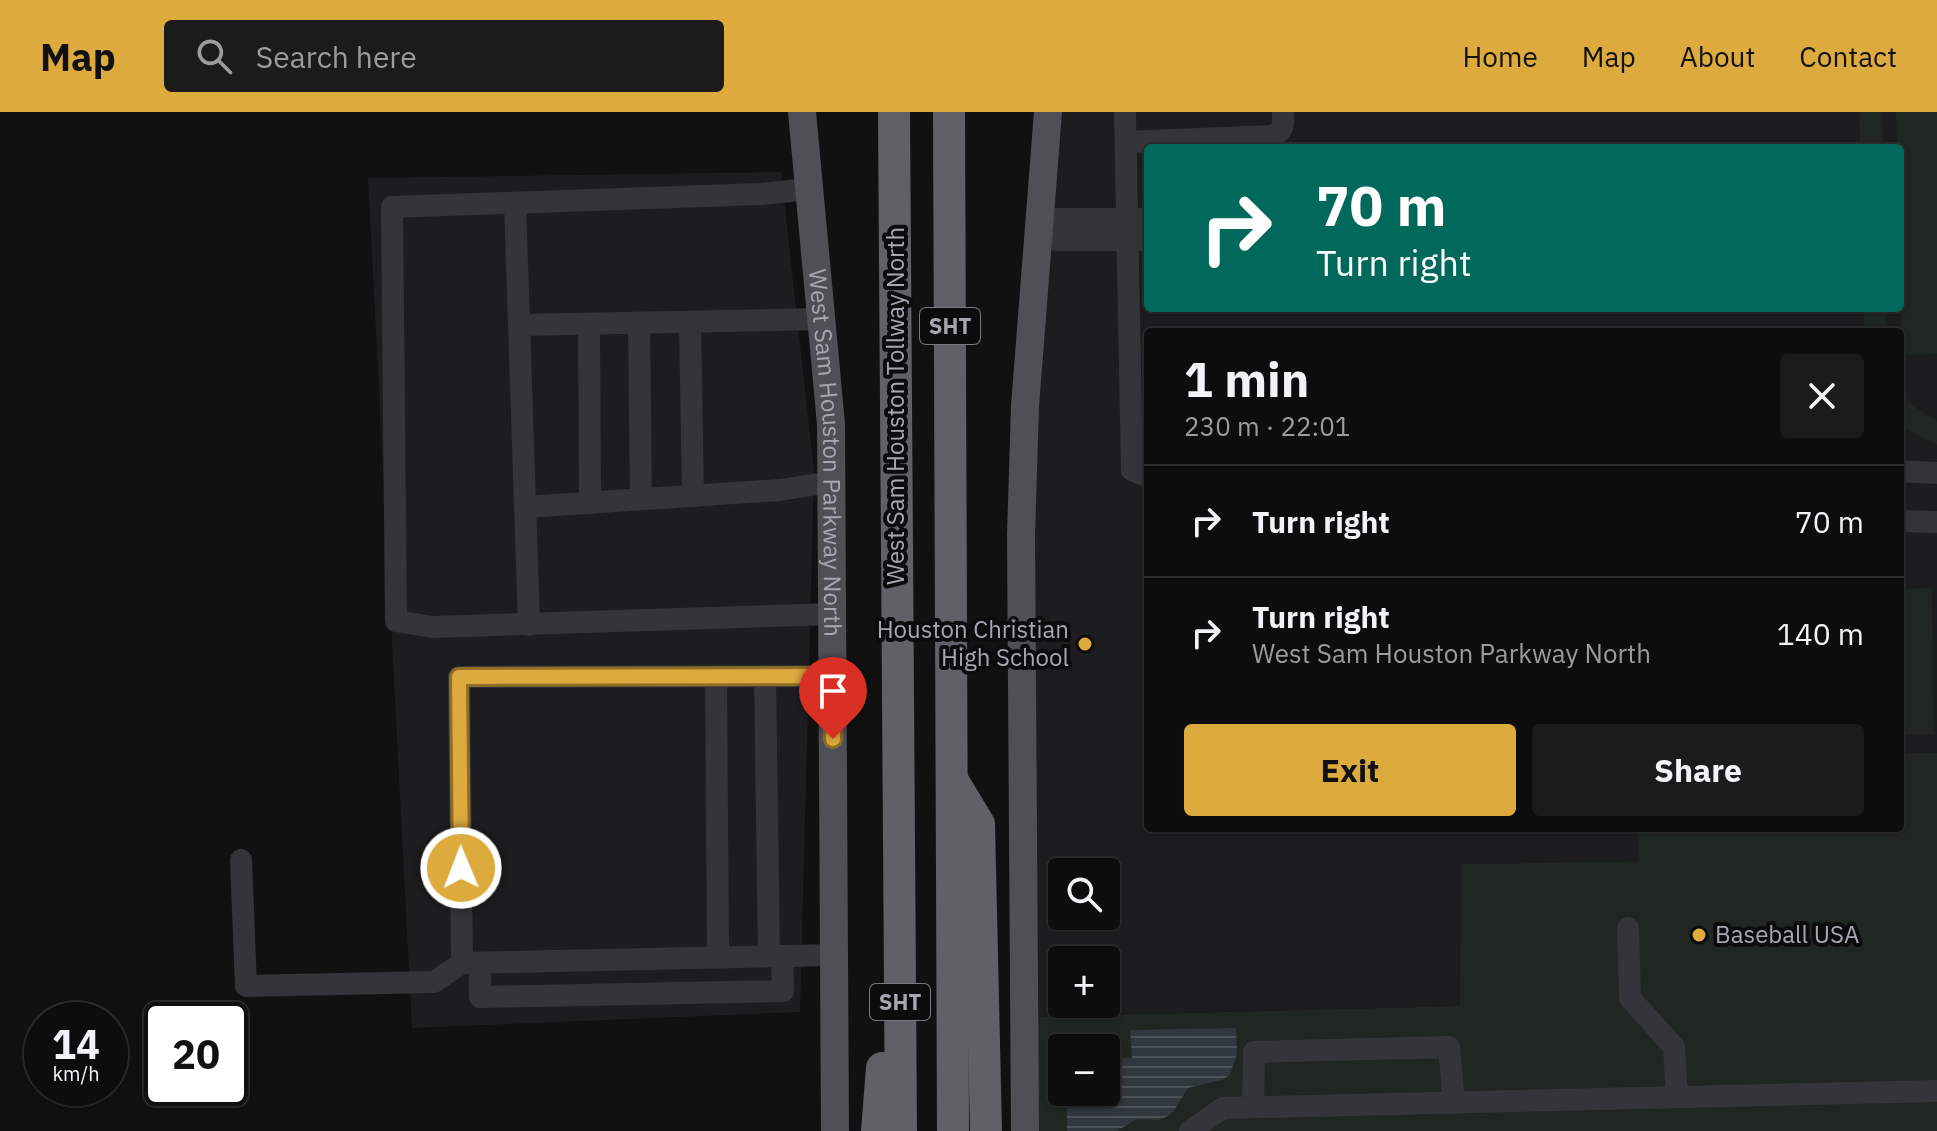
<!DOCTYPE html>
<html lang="en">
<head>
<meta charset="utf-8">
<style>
	body { margin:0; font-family:"IBM Plex Sans",sans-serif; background:#1b1b1c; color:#f1f3f6; height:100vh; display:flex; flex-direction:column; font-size:30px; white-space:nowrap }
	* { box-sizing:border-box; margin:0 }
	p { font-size:26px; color:#9a9c9e }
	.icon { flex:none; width:44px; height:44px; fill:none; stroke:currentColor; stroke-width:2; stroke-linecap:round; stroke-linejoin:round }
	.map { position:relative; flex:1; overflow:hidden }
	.details { position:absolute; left:1144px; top:216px; width:760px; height:504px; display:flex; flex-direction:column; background:#0d0d0e; border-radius:8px; box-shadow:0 2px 6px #0004,0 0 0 2px #2d2d2e }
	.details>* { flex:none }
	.hud { position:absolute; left:1144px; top:32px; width:760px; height:168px; border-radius:8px; box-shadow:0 2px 6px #0004,0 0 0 2px #2d2d2e; background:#00695c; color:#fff; overflow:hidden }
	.fabs { position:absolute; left:1048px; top:746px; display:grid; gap:16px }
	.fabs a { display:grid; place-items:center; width:72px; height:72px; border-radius:8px; background:#0d0d0e; box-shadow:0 2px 6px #0004,0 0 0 2px #2d2d2e; font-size:40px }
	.speed { position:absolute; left:24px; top:890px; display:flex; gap:16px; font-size:40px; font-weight:700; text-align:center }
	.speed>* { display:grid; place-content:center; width:104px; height:104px; border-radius:50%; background:#0d0d0e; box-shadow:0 2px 6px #0004,0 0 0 2px #2d2d2e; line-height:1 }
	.speed small { font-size:20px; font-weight:400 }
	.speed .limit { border:4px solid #111; border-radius:12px; background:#fff; color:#111 }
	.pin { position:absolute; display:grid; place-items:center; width:68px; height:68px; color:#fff; margin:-82px -34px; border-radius:50% 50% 50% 0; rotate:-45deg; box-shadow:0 0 8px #0007 }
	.pin .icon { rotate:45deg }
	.me { position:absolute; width:88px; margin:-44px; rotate:359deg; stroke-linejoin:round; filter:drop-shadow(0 0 6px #0008) }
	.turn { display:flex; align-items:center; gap:28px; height:168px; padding:0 40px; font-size:36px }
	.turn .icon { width:104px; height:104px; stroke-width:2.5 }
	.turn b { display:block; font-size:56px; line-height:68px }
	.round { display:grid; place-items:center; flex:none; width:84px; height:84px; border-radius:8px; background:#1b1b1c }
	.overview { display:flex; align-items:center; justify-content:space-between; height:136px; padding:0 40px }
	h1 { font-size:48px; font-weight:700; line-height:60px }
	.cta { display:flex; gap:16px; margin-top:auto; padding:16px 40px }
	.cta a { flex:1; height:92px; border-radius:8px; background:#ddaa3e; color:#111; font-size:32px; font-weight:700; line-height:92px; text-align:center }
	.cta a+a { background:#1b1b1c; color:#f1f3f6 }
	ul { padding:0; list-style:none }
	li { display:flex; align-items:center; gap:24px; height:112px; padding:0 40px; border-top:2px solid #2d2d2e }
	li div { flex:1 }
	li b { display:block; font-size:30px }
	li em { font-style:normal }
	header { display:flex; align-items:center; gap:48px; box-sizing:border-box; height:112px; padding:0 40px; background:#ddaa3e; color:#111 }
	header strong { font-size:38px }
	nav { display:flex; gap:44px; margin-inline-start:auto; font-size:28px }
	.search { width:560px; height:72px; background:#1b1b1c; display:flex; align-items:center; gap:20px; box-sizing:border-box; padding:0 28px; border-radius:8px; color:#9a9c9e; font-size:30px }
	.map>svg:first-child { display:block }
	.built { fill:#1d1d1f; fill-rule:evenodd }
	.grass { fill:#202621; fill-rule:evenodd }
	.water { fill:url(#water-rules) }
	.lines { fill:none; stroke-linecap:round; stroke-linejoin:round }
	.minor { stroke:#343539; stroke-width:22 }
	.major { stroke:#4f5056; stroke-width:28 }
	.highway { stroke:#5f6167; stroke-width:32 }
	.route-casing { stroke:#906e28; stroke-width:20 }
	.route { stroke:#ddaa3e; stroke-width:14 }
	.poi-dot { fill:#ddaa3e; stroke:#0c0c0d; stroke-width:3 }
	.labels { text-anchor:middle; stroke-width:8; stroke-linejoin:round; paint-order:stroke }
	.shield { fill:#0c0c0d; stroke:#767980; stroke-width:2 }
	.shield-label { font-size:22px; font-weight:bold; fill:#a4a8b1 }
	.street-label { font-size:24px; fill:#a4a8b1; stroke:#0c0c0d }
	.poi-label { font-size:24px; fill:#a4a8b1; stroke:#0c0c0d; text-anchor:end }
</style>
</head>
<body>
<header>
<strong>Map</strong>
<div class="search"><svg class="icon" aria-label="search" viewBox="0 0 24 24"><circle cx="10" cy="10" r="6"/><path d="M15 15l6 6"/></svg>Search here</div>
<nav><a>Home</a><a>Map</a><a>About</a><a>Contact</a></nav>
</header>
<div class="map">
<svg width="1937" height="1019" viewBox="0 0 1937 1019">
	<defs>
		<pattern id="water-rules" width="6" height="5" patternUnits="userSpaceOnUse" patternTransform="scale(2)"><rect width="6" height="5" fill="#30373d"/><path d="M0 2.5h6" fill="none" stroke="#4b5157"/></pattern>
	</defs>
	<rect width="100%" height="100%" fill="#111112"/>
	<g class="built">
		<path d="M1048 0H1937V641H1900V220H1148V716H1639L1640 749 1461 752V894L1025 905 1021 423ZM1148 36H1900V196H1148ZM1062 760H1106V804H1062ZM1062 848H1106V892H1062Z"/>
		<path d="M781 60 814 359 800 900 412 916 368 66Z"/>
	</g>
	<g class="grass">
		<path d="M1859 0H1882L1883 36H1860Z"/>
		<path d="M1896 0H1937V242L1901 243 1900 36H1897Z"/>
		<path d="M1864 196H1886L1887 220H1864Z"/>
		<path d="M1900 277 1913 294 1937 309V333L1911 320 1900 312Z"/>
		<path d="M1932 476 1934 622 1900 623V477Z"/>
		<path d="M1900 641H1937V1019H1025V905L1460 894 1461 752 1639 749V716H1900ZM1062 936H1106V980H1062Z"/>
	</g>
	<path class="water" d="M1236 916 1237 941 1230 963 1222 968 1188 976 1173 1000 1166 1005 1158 1008 1137 1007 1117 1019H1067V980H1106V946H1132L1130 918Z"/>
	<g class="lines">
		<g class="minor">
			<path d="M1125 0 1132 358 1148 365"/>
			<path d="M1126 30 1272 24C1285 19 1283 12 1283 0"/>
			<path d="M809 77 761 82 392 95 396 509 433 515 832 502"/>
			<path d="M515 91 529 513"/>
			<path d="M1148 107H1056L1037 116 1057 128H1148"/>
			<path d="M690 211 693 384"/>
			<path d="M589 212 590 391"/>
			<path d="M639 212 641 387"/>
			<path d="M519 213 821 207"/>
			<path d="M1900 359 1937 361"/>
			<path d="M525 395 780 378 831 370"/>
			<path d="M1900 409 1937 410"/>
			<path d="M765 564 769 844"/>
			<path d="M832 564 459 565 462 851 834 843"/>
			<path d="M716 565 718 845"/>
			<path d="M241 748 246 874 434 870 462 851"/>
			<path d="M1628 816 1630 886 1674 935 1677 985"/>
			<path d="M480 851V885L783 879 782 844"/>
			<path d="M1253 995 1254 940 1449 935 1454 991"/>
			<path d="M1190 1019 1223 996 1937 979"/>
		</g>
		<g class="major">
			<path id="s1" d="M802 0 831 312 835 1019"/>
			<path d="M1025 1019 1021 423 1025 294 1048 0"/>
		</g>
		<g class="highway">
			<path d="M894 0 901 1019"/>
			<path d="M949 0 953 1019"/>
			<path d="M953 669 979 712 986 1019"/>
			<path d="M877 1019 882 956"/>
		</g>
	</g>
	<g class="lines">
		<defs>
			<path id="route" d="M461 756 459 565 832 564 833 627"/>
		</defs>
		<use href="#route" class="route-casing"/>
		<use href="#route" class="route"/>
	</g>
	<g class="poi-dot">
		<circle cx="1085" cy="532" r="8"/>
		<circle cx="1699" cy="823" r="8"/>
	</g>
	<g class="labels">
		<g class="shield">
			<rect x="920" y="196" width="60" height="36" rx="6"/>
			<rect x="870" y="872" width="60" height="36" rx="6"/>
		</g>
		<g class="shield-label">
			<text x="950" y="222">SHT</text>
			<text x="900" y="898">SHT</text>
		</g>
		<g class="street-label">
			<text transform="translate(896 294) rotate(-90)" y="8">West Sam Houston Tollway North</text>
			<text dy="8" stroke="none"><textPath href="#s1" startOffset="342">West Sam Houston Parkway North</textPath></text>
		</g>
		<g class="poi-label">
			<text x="1069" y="526">Houston Christian<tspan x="1069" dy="28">High School</tspan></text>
			<text x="1715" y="831" text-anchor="start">Baseball USA</text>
		</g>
	</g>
</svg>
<div class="fabs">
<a><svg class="icon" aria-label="search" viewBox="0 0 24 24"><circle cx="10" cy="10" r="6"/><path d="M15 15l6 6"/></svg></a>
<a>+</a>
<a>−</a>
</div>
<div class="speed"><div>14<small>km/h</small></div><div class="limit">20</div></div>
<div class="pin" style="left:833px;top:627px;background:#d93025"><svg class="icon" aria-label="arrive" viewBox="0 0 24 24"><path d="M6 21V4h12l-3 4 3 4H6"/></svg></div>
<svg class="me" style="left:461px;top:756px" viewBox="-20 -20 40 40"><circle r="17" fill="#ddaa3e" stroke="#fff" stroke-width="3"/><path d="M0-11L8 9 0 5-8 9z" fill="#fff"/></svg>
<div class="hud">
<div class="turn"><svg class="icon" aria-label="right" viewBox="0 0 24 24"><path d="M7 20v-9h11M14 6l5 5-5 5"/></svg><div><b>70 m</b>Turn right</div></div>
</div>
<section class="details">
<div class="overview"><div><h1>1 min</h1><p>230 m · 22:01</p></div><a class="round"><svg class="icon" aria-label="close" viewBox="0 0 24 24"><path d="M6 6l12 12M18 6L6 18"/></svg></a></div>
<ul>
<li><svg class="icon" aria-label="right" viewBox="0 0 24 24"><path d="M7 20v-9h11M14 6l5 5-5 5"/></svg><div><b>Turn right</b></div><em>70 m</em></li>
<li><svg class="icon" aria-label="right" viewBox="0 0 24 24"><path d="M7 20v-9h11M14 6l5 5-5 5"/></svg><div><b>Turn right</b><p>West Sam Houston Parkway North</p></div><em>140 m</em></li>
</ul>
<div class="cta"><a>Exit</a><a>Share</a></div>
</section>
</div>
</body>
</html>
